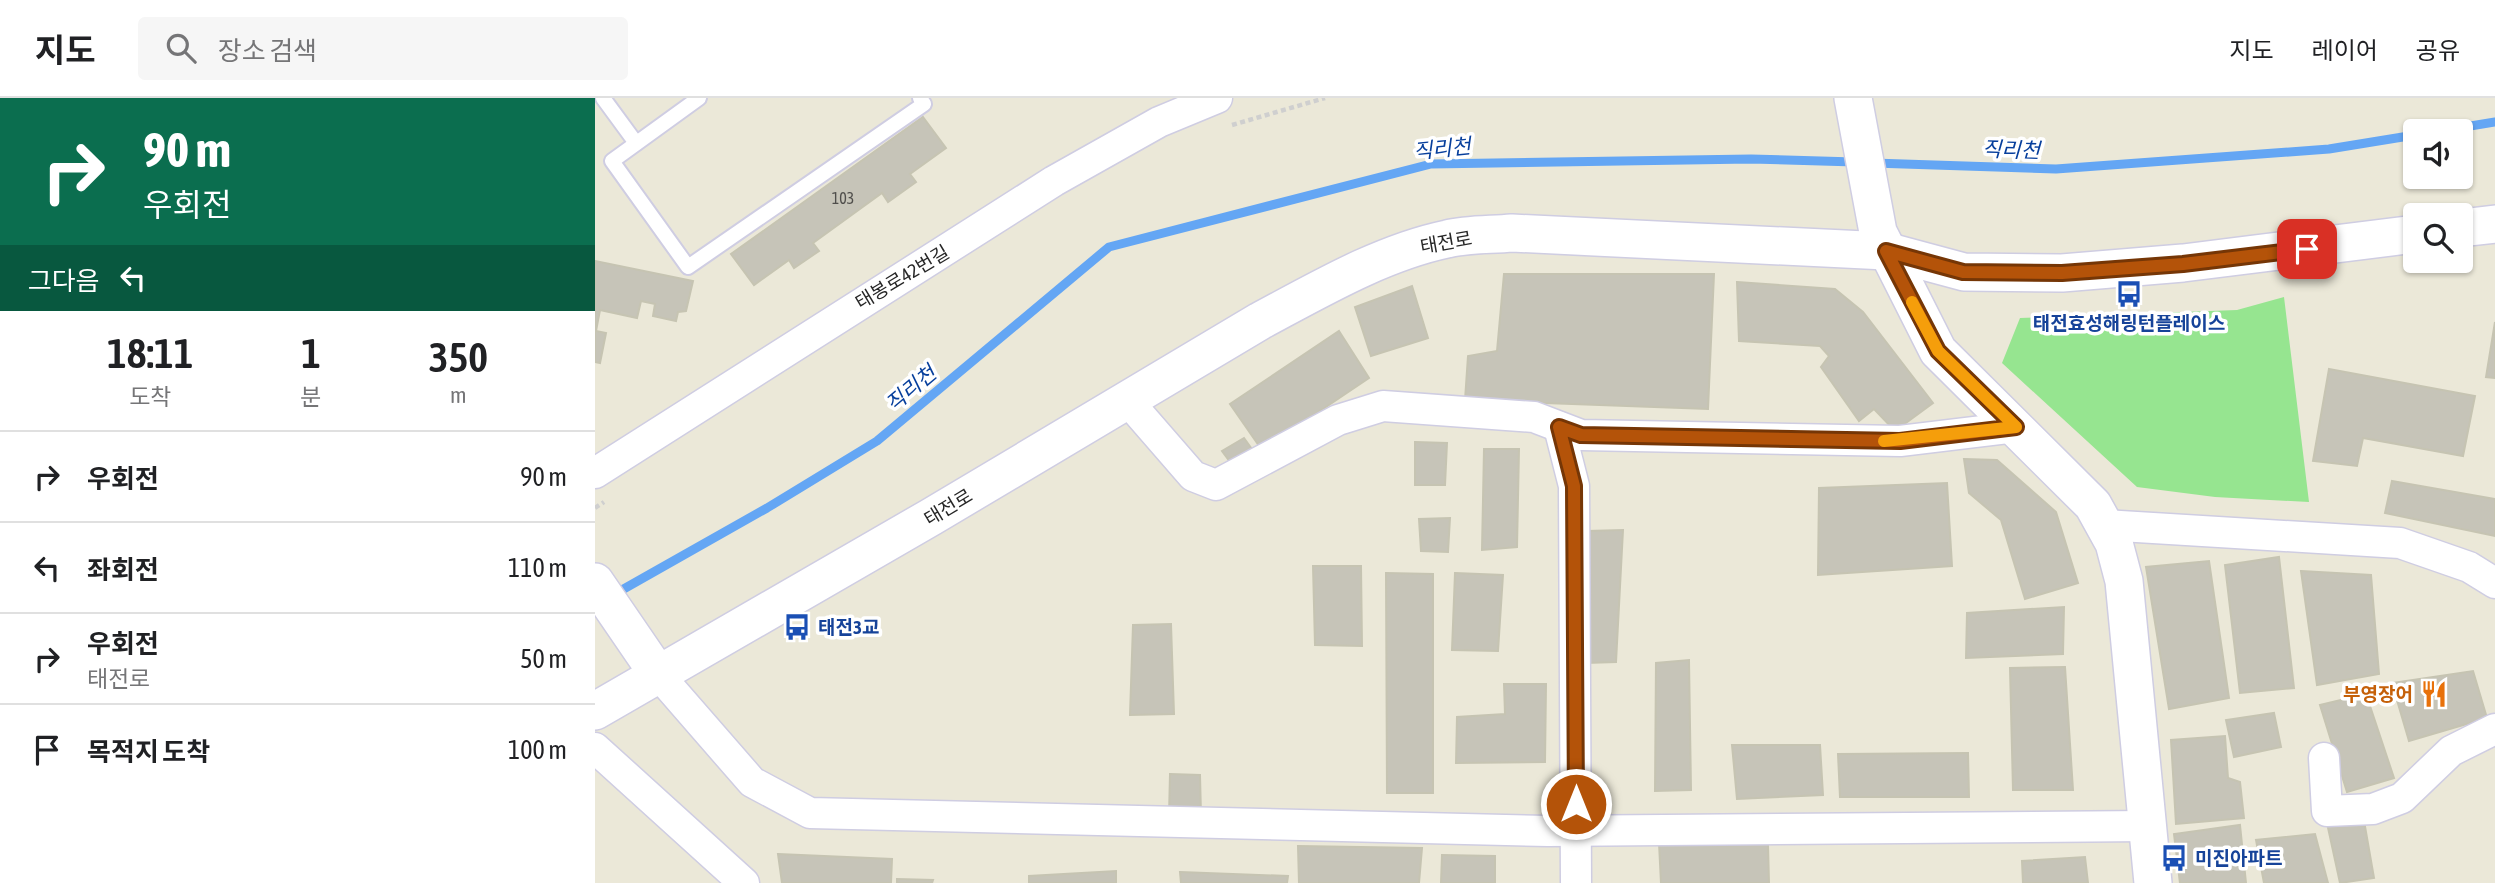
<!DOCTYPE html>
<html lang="ko">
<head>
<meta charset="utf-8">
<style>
	body { margin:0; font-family:"Asap Condensed","Noto Sans KR",sans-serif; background:#f6f6f6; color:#202124; height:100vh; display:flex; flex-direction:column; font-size:26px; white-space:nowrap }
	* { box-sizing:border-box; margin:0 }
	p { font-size:23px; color:#757577 }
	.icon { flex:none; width:38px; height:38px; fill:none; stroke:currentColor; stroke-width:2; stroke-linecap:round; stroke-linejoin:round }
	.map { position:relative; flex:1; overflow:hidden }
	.side { display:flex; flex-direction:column; background:#fff; width:595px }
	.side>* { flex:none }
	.banner { background:#0b6e4f; color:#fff; overflow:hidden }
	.buttons { position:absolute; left:1808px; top:21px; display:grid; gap:14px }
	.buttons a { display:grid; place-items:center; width:70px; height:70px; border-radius:7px; background:#fff; box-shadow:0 2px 5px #0004; font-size:35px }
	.pin { position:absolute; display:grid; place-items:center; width:60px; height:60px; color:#fff; margin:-30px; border-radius:14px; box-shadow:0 4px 10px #0006 }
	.me { position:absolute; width:77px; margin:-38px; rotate:0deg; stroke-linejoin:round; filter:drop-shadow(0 0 5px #0008) }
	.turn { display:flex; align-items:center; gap:24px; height:147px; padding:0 28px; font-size:32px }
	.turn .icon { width:91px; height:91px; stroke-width:2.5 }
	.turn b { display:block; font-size:49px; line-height:60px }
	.then { display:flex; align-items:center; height:66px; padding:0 28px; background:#0003; gap:14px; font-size:26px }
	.eta { display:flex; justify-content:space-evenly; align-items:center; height:119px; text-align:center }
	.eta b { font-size:42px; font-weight:600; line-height:49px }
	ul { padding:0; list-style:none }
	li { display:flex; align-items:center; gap:21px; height:91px; padding:0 28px; border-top:2px solid #e0e0e0 }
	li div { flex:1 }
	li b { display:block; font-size:26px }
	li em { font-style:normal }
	header { display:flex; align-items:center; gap:42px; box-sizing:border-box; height:98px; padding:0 35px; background:#fff; border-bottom:2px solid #e0e0e0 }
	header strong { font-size:33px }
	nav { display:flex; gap:38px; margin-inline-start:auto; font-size:24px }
	.search { width:490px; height:63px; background:#f6f6f6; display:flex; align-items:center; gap:18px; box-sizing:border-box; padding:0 24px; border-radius:7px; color:#757577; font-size:26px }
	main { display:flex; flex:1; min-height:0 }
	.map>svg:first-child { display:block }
	.green { fill:#96e590 }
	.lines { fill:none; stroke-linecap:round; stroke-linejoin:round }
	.stream { stroke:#64a6f4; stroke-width:9 }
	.building { fill:#c6c4b8; stroke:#c6c4b2; stroke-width:2 }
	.service-casing { stroke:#cfcde2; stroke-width:18 }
	.minor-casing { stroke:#cfcde2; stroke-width:33 }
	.tertiary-casing { stroke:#cfcde2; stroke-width:40 }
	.path { stroke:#cfcfcf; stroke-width:4.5; stroke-dasharray:5 3.5; stroke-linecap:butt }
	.service { stroke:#fff; stroke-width:14 }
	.minor { stroke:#fff; stroke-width:30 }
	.tertiary { stroke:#fff; stroke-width:37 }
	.route-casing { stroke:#753606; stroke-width:18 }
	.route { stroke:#b45309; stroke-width:12 }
	.slow { stroke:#f59e0b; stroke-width:12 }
	.labels { text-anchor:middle; stroke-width:7; stroke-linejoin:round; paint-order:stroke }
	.number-label { font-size:16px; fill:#4f4e4b }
	.street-label { font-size:19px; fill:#272727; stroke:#fff }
	.transit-label { font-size:19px; font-weight:bold; fill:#164399; stroke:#fff; text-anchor:start }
	.food-label { font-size:19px; font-weight:bold; fill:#c56008; stroke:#fff; text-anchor:end }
	.water-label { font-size:21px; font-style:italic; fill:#073f9c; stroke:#fff }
</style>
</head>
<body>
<header>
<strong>지도</strong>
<div class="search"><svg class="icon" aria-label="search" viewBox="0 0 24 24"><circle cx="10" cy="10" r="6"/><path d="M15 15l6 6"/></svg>장소 검색</div>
<nav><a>지도</a><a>레이어</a><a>공유</a></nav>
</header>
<main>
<section class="side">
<div class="banner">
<div class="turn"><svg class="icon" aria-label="right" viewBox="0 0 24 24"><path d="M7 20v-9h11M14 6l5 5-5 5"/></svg><div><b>90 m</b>우회전</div></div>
<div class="then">그다음<svg class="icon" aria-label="left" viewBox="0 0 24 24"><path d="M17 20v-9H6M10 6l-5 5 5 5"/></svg></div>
</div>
<div class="eta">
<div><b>18:11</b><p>도착</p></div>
<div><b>1</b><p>분</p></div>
<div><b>350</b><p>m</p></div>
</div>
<ul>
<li><svg class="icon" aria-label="right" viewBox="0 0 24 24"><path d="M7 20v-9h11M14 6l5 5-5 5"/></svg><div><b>우회전</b></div><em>90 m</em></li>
<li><svg class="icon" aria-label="left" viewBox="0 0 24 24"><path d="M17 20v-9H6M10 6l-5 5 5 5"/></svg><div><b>좌회전</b></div><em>110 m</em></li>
<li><svg class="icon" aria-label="right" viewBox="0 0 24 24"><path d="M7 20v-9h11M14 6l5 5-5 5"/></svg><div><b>우회전</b><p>태전로</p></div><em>50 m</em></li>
<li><svg class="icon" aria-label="arrive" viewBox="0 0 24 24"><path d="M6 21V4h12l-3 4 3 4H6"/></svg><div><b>목적지 도착</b></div><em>100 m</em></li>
</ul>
</section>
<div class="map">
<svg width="1900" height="785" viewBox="0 0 1900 785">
	<rect width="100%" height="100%" fill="#ebe8d8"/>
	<path class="green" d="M1689 199 1714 404 1620 399 1542 389 1407 265 1425 220 1642 212Z"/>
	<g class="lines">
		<g class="stream">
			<path d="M1845 33 1900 24"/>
			<path d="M1278 65 1461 71 1734 51 1820 37"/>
			<path d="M18 497 172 410 282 343 514 149 836 66 1156 61 1260 64"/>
		</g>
	</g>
	<g class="building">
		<path d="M328 19 351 50 315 76 321 84 293 104 287 95 218 145 224 153 199 170 194 162 159 187 136 156Z"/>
		<path d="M0 163 98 183 91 213 83 214 81 223 58 218 60 206 46 203 42 220 5 212 1 233 11 235 5 265 0 264Z"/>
		<path d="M909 176H1119L1113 311 870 302 873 258 902 253Z"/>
		<path d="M1142 184 1240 191 1268 214 1338 305 1300 333 1279 311 1264 323 1226 269 1234 258 1225 248 1144 243Z"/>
		<path d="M817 188 833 240 776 258 760 209Z"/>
		<path d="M1900 224V280L1891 279Z"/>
		<path d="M744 233 774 280 667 352 635 306Z"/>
		<path d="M1734 271 1880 298 1868 358 1768 340 1762 368 1718 363Z"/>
		<path d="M649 340 659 354 638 368 627 353Z"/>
		<path d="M820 344 852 345 850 387H820Z"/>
		<path d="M889 351H924L922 449 887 452Z"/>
		<path d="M1369 361 1402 362 1461 414 1483 485 1430 501 1406 422 1374 395Z"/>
		<path d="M1797 383 1900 401V438L1790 415Z"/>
		<path d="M1352 385 1357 468 1223 477 1224 390Z"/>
		<path d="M855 420 853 454 826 453 824 421Z"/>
		<path d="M1028 432 1021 564 991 565 992 433Z"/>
		<path d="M1684 459 1699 590 1645 595 1630 467Z"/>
		<path d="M1614 463 1634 600 1574 611 1551 469Z"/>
		<path d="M718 468H766L767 548 720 547Z"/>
		<path d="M1706 473 1776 477 1784 576 1722 587Z"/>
		<path d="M791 475 838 476V695H792Z"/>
		<path d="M860 475 908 477 903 553 857 552Z"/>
		<path d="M1469 509 1468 556 1371 560 1372 515Z"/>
		<path d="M576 526 579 616 535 617 538 527Z"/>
		<path d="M1094 562 1096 692 1060 693 1061 565Z"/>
		<path d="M1470 569 1478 692H1418L1415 570Z"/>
		<path d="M1878 573 1892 620 1814 643 1797 585Z"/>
		<path d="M909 586H951L950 664 861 665 862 619 910 616Z"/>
		<path d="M1771 596 1799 680 1752 694 1725 607Z"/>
		<path d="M1679 615 1686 649 1639 659 1631 622Z"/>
		<path d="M1630 638 1633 680 1645 684 1649 720 1581 726 1576 642Z"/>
		<path d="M1137 647H1225L1228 697 1142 701Z"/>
		<path d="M1373 655 1374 699H1245L1243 656Z"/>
		<path d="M575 676 605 677 606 717 574 718Z"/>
		<path d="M1768 717 1779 780 1745 785 1732 725Z"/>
		<path d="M1645 727 1651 785H1585L1579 736Z"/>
		<path d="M1720 736 1733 785H1669L1661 742Z"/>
		<path d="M1064 745 1173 747 1174 785H1066Z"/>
		<path d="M703 748 827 750 824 785H704Z"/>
		<path d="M183 756 297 761 296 785H187Z"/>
		<path d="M847 757 900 758V785H846Z"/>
		<path d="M1490 759 1493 785H1428L1427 763Z"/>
		<path d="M521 773V785H434V778Z"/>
		<path d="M585 774 693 778 692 785H586Z"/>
		<path d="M302 781 338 782 337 785H302Z"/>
	</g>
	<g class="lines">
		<defs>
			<g id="service">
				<path d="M8 0 41 45"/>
				<path d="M104 0 17 63 93 169 329 6 325 0"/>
			</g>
			<g id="minor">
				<path d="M532 302 598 378 621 387 743 322 788 308 939 319 986 337 1305 343 1421 329"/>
				<path d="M964 329 979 388 981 785"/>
				<path d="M0 375 459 83 564 24 622 0"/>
				<path d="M1509 427 1805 445 1874 469 1900 485"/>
				<path d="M63 576 157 684 215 715 953 733 1552 728"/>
				<path d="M0 650 149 785"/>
				<path d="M1729 660 1732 713 1778 711 1807 700 1856 653 1900 631"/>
			</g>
			<g id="tertiary">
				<path d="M1258 0 1283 134 1343 253 1498 407 1519 445 1529 483 1558 785"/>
				<path d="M1866 130 1900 126"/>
				<path d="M0 484 63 576"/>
				<path d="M0 613 336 419 665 223C725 191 786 155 852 141 873 136 896 137 917 135L1291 153 1369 174 1467 175 1588 165 1820 136"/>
			</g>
		</defs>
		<use href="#service" class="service-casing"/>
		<use href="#minor" class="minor-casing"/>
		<use href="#tertiary" class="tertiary-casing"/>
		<g class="path">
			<path d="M637 27 730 0"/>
			<path d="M0 410 9 404"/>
		</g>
		<use href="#service" class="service"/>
		<use href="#minor" class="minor"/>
		<use href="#tertiary" class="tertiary"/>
	</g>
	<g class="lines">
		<defs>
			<path id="route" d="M981 706 979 388 964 329 986 337 1305 343 1421 329 1343 253 1291 153 1368 174 1467 175 1588 166 1712 151"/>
		</defs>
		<use href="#route" class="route-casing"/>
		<use href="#route" class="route"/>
		<path class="slow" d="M1289 343 1421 329 1343 253 1317 204"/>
	</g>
	<defs>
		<symbol id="bus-bare" viewBox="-9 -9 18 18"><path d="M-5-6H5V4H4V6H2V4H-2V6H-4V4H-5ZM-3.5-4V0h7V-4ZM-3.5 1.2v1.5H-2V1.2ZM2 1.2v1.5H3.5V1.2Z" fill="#1a4fb4" stroke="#fff" stroke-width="2.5" paint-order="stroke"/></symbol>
		<symbol id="restaurant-bare" viewBox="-9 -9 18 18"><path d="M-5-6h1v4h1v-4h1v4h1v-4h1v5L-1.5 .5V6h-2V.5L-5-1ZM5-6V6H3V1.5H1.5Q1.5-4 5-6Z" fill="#e8710a" stroke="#fff" stroke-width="2.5" paint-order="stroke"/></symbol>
	</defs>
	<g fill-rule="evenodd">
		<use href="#bus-bare" x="1515" y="177" width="38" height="38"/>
		<use href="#bus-bare" x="183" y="510" width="38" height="38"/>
		<use href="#restaurant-bare" x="1820" y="577" width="38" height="38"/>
		<use href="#bus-bare" x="1560" y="741" width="38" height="38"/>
	</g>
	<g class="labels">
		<g class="number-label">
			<text x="248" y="106">103</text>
		</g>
		<g class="street-label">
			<text transform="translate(851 144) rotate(-10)" y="7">태전로</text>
			<text transform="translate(307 179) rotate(-31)" y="7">태봉로42번길</text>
			<text transform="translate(353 409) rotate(-31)" y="7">태전로</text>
		</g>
		<g class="transit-label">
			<text x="1534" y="232" text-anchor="middle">태전효성해링턴플레이스</text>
			<text x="223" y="536">태전3교</text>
			<text x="1600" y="767">미진아파트</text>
		</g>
		<g class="food-label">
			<text x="1818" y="603">부영장어</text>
		</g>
		<g class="water-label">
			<text transform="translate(847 51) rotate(-6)" y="7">직리천</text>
			<text transform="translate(1416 52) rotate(2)" y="7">직리천</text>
			<text transform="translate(316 291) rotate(-40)" y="7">직리천</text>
		</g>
	</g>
</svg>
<div class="buttons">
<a><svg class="icon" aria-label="sound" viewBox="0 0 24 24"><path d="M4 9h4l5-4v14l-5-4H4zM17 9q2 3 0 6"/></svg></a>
<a><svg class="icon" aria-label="search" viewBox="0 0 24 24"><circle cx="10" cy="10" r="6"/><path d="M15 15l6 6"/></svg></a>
</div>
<div class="pin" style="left:1712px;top:151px;background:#d93025"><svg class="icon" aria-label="arrive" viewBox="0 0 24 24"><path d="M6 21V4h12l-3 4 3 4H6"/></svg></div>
<svg class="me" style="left:981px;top:706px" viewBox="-20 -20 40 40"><circle r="17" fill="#b45309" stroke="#fff" stroke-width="3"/><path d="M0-11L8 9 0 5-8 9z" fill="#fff"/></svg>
</div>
</main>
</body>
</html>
